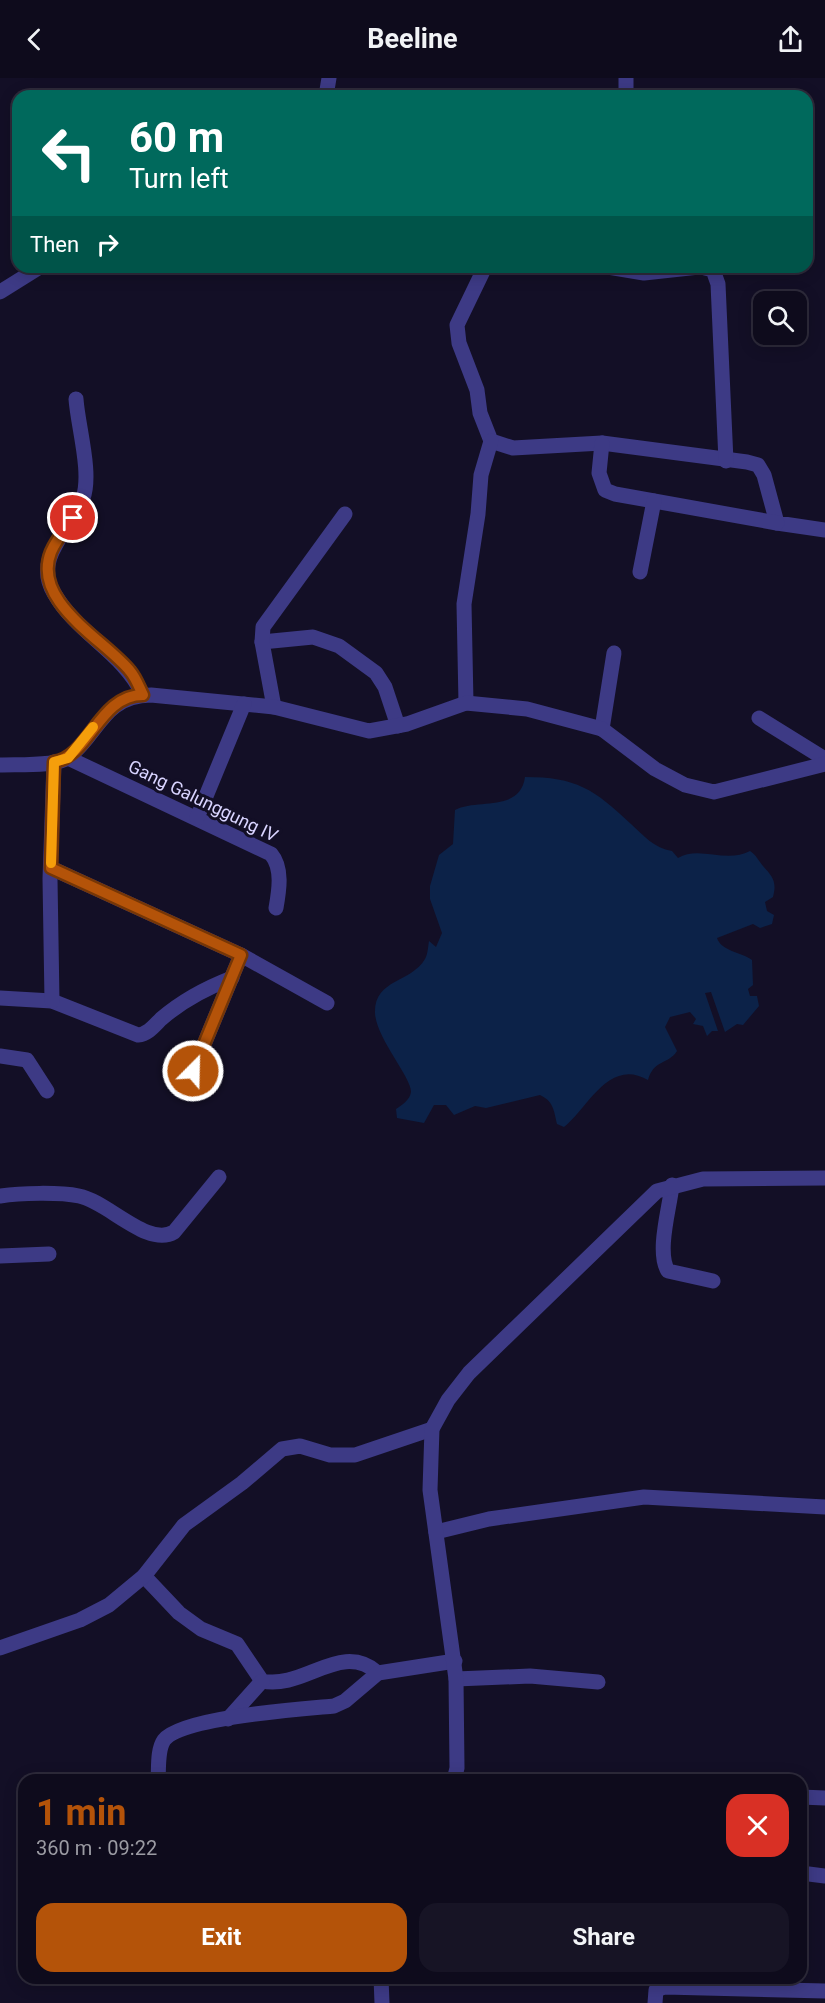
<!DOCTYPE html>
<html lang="en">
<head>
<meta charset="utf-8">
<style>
	body { margin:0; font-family:Roboto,sans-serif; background:#171425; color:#f1f3f6; height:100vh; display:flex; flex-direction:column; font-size:22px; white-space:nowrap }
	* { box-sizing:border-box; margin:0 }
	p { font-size:20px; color:#9b9ba3 }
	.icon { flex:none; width:33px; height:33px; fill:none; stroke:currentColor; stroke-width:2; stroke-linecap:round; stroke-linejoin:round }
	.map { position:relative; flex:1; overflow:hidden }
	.side { position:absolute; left:18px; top:1696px; width:789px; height:210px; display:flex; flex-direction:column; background:#0e0b1c; border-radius:18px; box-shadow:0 3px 15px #0003,0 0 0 2px #2e2b3b }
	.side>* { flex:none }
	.banner { position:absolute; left:12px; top:12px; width:801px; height:183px; border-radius:18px; box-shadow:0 3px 15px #0003,0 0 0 2px #2e2b3b; background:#00695c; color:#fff; overflow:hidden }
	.controls { position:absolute; left:753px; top:213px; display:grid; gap:12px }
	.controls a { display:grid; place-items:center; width:54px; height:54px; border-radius:12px; background:#0e0b1c; box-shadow:0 3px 15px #0003,0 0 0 2px #2e2b3b; font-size:30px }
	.pin { position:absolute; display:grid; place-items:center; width:51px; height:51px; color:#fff; margin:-26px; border:3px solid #fff; border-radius:50%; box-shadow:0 2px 6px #0007 }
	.me { position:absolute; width:66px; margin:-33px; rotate:23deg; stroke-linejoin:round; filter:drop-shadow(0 0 4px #0008) }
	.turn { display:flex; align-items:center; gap:21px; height:126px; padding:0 18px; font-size:27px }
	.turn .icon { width:78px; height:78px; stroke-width:2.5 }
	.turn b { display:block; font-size:42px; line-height:51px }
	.then { display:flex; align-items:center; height:57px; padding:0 18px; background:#0003; gap:12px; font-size:22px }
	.round { display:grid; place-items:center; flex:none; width:63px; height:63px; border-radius:18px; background:#171425 }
	.summary { display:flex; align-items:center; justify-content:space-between; height:102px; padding:0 18px }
	h1 { font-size:36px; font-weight:700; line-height:45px; color:#b45309 }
	.action { display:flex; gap:12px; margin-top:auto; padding:12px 18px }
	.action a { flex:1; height:69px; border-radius:18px; background:#b45309; color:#fff; font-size:24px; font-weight:700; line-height:69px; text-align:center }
	.action a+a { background:#171425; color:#f1f3f6 }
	header { display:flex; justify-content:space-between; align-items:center; height:78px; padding:0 18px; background:#0e0b1c; font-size:27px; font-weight:700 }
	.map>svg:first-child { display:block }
	.water { fill:#0c2248 }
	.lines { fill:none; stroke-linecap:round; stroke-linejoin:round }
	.minor { stroke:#3d3a85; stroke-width:15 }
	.route-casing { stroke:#753606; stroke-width:15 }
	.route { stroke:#b45309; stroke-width:10 }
	.slow { stroke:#f59e0b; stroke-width:10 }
	.labels { text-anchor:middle; stroke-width:6; stroke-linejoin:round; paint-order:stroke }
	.street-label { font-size:18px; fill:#d9d4ff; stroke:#130f26 }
</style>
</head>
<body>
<header><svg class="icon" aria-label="back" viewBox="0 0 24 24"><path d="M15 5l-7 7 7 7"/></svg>Beeline<svg class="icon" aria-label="share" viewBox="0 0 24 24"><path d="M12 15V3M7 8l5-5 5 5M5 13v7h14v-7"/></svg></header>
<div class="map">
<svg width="825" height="1925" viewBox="0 0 825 1925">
	<rect width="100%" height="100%" fill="#130f26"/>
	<path class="water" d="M525 699C576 699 594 711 631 746 644 758 654 770 672 773L678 780C699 767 726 786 750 773 757 778 758 782 763 788 773 799 777 804 773 819L765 824 767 833 774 837 772 846 760 850 753 846 717 860C721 873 741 874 752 882L753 907 748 911 750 918H757L759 928 743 947 737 946 725 954 711 914 705 915 718 953H712L707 958 703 948 693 946 696 941 690 934 670 939 665 949 677 973C668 987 654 981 648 1002 609 979 588 1030 564 1049L557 1046C554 1032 553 1023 540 1017L486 1030 475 1028 454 1037 446 1027H434L424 1045 397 1040 396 1031C402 1027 410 1022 411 1014 412 1000 376 960 375 935 374 901 411 905 425 881 428 876 428 868 429 863L436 869 442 855 430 821V808L439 777 453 766 455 732C477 720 520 735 525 699Z"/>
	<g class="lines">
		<g class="minor">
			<path d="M626 0V18"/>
			<path d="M326 18 329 0"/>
			<path d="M485 189 457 247 459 265 477 312 480 335 491 363 513 370 602 365 747 384 758 387 764 397 777 445 825 452"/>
			<path d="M608 189 644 195 699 189"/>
			<path d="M701 189 713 192 718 206 726 383"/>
			<path d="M0 214 40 189"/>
			<path d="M76 321C78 349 92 395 83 420 72 451 32 479 54 515 77 556 123 574 143 617"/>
			<path d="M602 365 599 395 605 412 615 416 777 445"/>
			<path d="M640 494 654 423"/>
			<path d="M262 564 313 559 339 568 376 595 385 609 398 648"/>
			<path d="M466 625 464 526 478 436 481 397 491 363"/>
			<path d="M274 629 262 564 263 549 345 436"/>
			<path d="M759 640 825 681"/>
			<path d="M602 651 614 575"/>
			<path d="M68 680 271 776C283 790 279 813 276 830"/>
			<path d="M0 687C16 686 57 689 69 679 100 654 103 618 151 617L274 629 369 653 407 646 466 625 527 631 602 651 655 691 685 707 714 714 825 686"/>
			<path d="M197 740 244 626"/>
			<path d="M51 790 241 877 327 925"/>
			<path d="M0 920 52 923 138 957C148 956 154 948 161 941 183 922 206 910 232 900"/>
			<path d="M52 923 50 801 54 684"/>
			<path d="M0 978 27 982 47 1013"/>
			<path d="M193 993 241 877"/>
			<path d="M672 1107C670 1129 656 1174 668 1193L713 1203"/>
			<path d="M0 1118C20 1115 59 1114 79 1118 107 1123 148 1170 174 1154L219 1099"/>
			<path d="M0 1178 49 1176"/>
			<path d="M436 1454 489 1441 644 1419 825 1429"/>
			<path d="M144 1498 179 1535 201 1551 237 1566 262 1603C304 1612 341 1562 378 1595"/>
			<path d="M0 1570 80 1542 109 1527 144 1498 184 1447 242 1405 282 1371 300 1368 330 1377H355L432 1351"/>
			<path d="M456 1601 530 1598 598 1604"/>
			<path d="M228 1641 262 1603"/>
			<path d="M158 1702C159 1691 157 1672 164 1662 182 1639 302 1631 334 1628L345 1623 378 1595 455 1583"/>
			<path d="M454 1702 457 1690 456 1601 430 1412 431 1381 432 1351 448 1322 469 1295 657 1113 703 1101 825 1100"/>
			<path d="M801 1719 825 1720"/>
			<path d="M801 1795 825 1798"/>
			<path d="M381 1900 382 1925"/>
			<path d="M655 1925 656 1912 665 1909 825 1913"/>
		</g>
	</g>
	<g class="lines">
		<defs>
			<path id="route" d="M73 440C65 451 56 462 51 474 31 524 105 562 130 593 136 600 139 609 143 617 99 617 90 678 54 684L51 790 241 877 193 993"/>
		</defs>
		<use href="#route" class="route-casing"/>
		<use href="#route" class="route"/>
		<path class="slow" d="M51 785 54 684 68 680 93 649"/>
	</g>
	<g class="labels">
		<g class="street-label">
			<text transform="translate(203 723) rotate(26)" y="6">Gang Galunggung IV</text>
		</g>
	</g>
</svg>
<div class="controls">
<a><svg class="icon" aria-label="search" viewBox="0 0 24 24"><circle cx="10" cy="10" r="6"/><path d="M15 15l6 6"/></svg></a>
</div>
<div class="pin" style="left:73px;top:440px;background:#d93025"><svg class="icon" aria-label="arrive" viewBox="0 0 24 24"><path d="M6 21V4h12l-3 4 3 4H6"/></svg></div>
<svg class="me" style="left:193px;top:993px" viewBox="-20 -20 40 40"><circle r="17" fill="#b45309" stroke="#fff" stroke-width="3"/><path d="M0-11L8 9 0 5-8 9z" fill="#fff"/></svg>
<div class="banner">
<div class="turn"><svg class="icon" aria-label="left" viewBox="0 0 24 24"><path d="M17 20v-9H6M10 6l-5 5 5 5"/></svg><div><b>60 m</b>Turn left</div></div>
<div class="then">Then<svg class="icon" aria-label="right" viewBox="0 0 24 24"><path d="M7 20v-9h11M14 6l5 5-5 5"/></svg></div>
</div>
<section class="side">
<div class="summary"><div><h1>1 min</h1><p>360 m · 09:22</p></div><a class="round" style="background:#d93025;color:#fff"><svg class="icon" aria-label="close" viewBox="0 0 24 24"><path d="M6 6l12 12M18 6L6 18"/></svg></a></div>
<div class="action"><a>Exit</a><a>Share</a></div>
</section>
</div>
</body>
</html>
